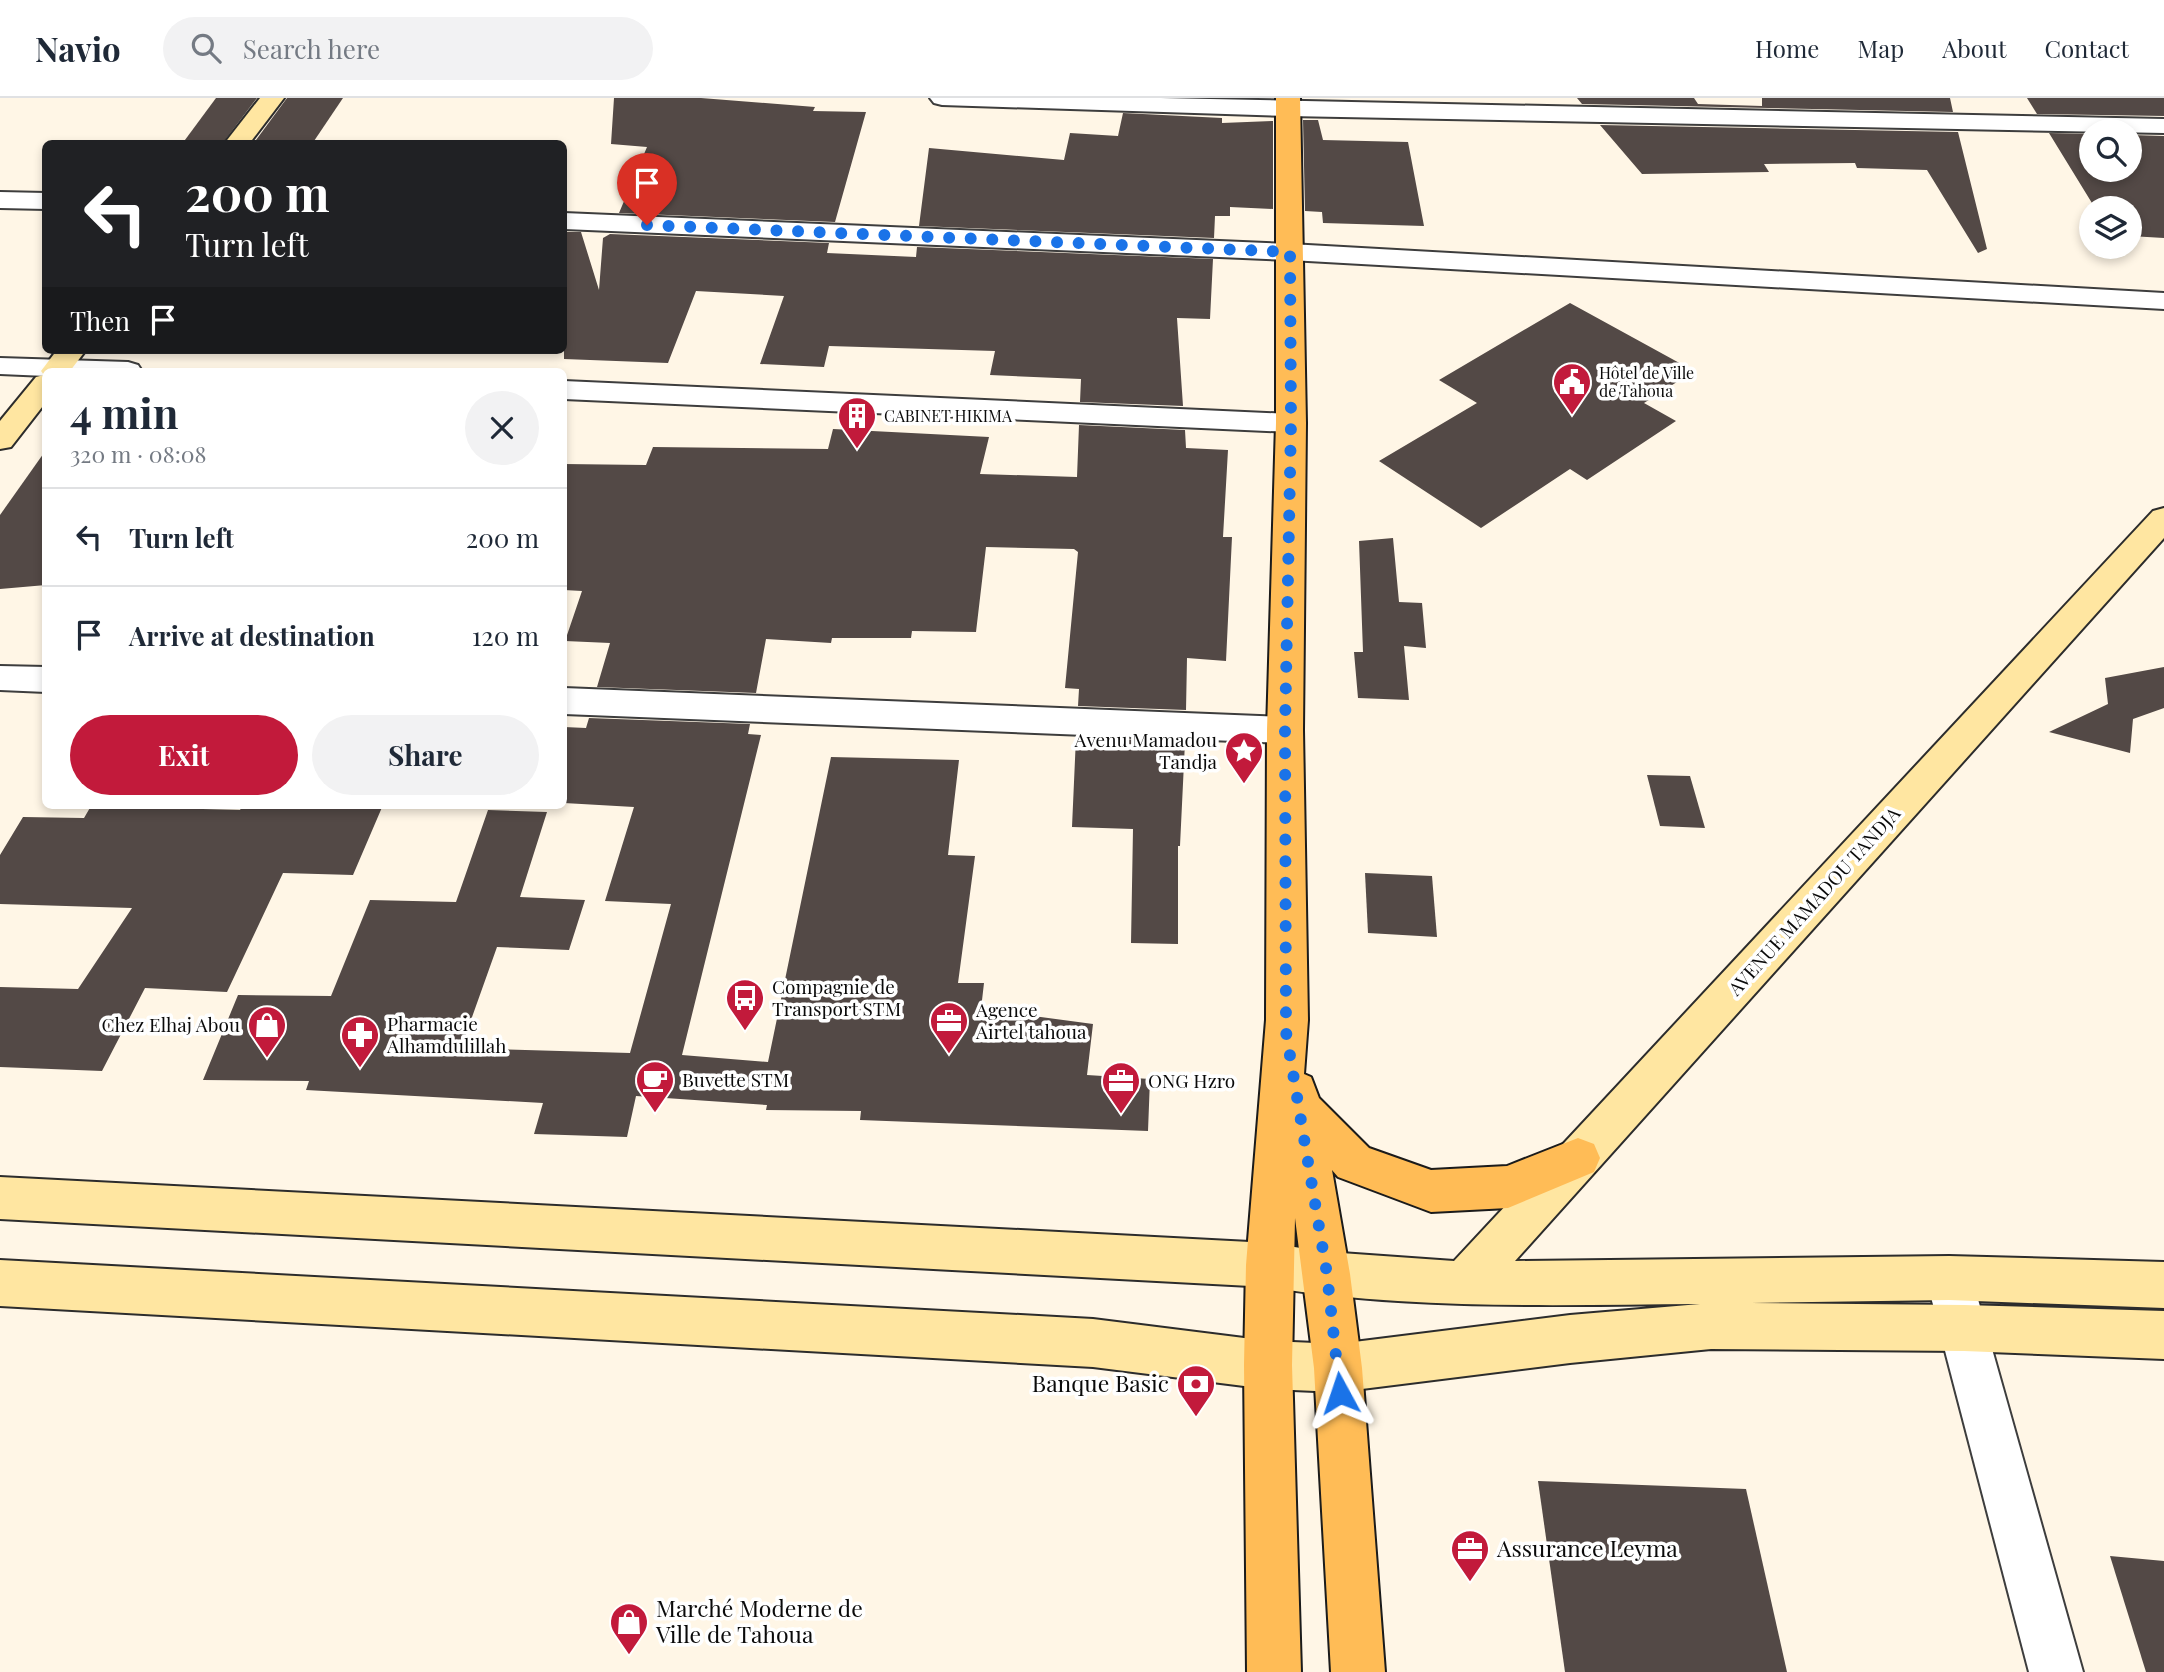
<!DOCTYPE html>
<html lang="en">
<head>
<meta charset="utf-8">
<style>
	body { margin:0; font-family:"Playfair Display",serif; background:#f2f2f3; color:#1f2937; height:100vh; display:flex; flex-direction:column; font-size:26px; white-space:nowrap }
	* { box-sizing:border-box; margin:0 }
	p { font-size:23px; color:#747a83 }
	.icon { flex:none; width:38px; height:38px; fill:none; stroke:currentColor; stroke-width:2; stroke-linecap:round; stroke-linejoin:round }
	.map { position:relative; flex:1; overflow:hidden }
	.panel { position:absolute; left:42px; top:270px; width:525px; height:441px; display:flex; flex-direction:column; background:#fff; border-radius:10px; box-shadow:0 4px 10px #0003 }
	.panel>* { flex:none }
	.top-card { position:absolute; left:42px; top:42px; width:525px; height:214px; border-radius:10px; box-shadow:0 4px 10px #0003; background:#202124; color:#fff; overflow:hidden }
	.buttons { position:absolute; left:2079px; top:21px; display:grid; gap:14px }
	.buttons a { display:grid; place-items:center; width:63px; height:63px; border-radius:50%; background:#fff; box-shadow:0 4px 10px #0003; font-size:35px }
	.pin { position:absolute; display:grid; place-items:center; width:60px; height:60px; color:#fff; margin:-72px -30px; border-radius:50% 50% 50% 0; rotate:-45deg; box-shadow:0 0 7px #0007 }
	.pin .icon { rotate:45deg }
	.me { position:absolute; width:77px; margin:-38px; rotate:355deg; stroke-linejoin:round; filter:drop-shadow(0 0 5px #0008) }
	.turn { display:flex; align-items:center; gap:24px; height:147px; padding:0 28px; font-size:32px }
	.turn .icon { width:91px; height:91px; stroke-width:2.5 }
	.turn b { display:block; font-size:49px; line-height:60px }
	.then { display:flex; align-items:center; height:66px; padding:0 28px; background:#0003; gap:14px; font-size:26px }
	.round { display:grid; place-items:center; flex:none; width:74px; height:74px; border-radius:37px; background:#f2f2f3 }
	.summary { display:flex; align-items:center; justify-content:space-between; height:119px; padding:0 28px }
	h1 { font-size:42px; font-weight:700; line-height:52px }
	.cta { display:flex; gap:14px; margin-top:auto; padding:14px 28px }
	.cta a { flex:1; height:80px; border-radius:42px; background:#c21a3b; color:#fff; font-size:28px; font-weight:700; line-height:80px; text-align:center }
	.cta a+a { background:#f2f2f3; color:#1f2937 }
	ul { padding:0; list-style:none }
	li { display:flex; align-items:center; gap:21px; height:98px; padding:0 28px; border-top:2px solid #e0e1e3 }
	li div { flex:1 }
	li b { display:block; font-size:26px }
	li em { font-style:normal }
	header { display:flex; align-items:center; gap:42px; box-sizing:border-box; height:98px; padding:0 35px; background:#fff; border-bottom:2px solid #e0e1e3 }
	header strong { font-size:33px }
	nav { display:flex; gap:38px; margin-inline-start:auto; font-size:24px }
	.search { width:490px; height:63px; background:#f2f2f3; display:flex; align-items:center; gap:18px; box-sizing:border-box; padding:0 24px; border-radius:38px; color:#747a83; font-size:26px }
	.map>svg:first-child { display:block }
	.building { fill:#534946 }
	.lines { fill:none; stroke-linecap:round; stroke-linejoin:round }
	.street-casing { stroke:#3d3d3d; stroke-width:4 }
	.secondary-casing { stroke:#2c2c2c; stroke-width:4 }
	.primary-casing { stroke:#1b1b1b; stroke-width:4 }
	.street { fill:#fff; fill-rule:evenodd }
	.secondary { fill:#ffe6a1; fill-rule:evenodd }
	.primary { fill:#ffbc56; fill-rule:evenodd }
	.route { stroke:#1a73e8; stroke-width:12; stroke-dasharray:0 21.6 }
	.labels { text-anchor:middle; stroke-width:7; stroke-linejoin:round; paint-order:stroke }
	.far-poi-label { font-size:16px; fill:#0a0a0a; stroke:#fff; text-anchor:start }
	.poi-label { font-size:19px; fill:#0a0a0a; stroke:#fff; text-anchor:start }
	.street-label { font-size:19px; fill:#0a0a0a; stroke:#fff }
	.near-poi-label { font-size:23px; fill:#0a0a0a; stroke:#fff; text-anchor:start }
</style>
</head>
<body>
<header>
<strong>Navio</strong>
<div class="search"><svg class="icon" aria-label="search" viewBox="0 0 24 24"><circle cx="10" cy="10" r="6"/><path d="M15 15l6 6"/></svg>Search here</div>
<nav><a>Home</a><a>Map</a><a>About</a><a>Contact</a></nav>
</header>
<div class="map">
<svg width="2164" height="1574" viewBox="0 0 2164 1574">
	<rect width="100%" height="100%" fill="#fff6e6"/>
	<g class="building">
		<path d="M216 0H257L222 46H182Z"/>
		<path d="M287 0H343L312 46H253Z"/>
		<path d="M614 0H701L815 9 813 13 866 14 835 124 619 115 647 49 611 46Z"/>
		<path d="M1577 0H1694L1698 6 1762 8V0H1950L1953 14 1582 6Z"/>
		<path d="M2027 0H2164V18L2037 16Z"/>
		<path d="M1123 15 1222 20V25L1273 23V111L1230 109V118H1215L1214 140 919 128 929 50 1064 62 1070 35 1118 38Z"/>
		<path d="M1303 22H1318L1323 42 1408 44 1424 128 1323 125 1322 114 1305 113Z"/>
		<path d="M1600 27 1958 34 1987 151 1978 155 1927 72 1857 70 1855 65 1764 66 1769 74 1642 76Z"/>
		<path d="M2049 35 2091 36V72H2130V37L2164 38V140L2130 138V110H2095Z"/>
		<path d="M564 134H581L599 192 603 140 610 136 829 145 827 155 916 159 917 149 1213 161 1210 221 1177 220 1183 308 1080 304 1081 281 990 277 995 253 829 248 824 269 760 266 784 198 696 193 668 265 564 261Z"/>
		<path d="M1570 205 1694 273 1644 305 1676 323 1587 382 1570 371 1481 430 1379 363 1477 305 1439 282Z"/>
		<path d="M1079 327 1185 332 1186 350 1228 352 1223 439H1232L1226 563 1187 560 1186 612 1078 608 1079 591 1065 590 1078 454 1074 451 986 449 976 534 912 533 911 540H832L831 545 766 541 756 595 597 589 610 545 565 543 582 493 564 492V366L646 367 653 349 828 351 833 331 989 339 980 376 1077 379Z"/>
		<path d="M46 352V487L0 491V417Z"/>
		<path d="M1393 440 1399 504 1422 505 1426 550 1404 548 1409 602 1358 600 1354 554H1363L1359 443Z"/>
		<path d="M2164 569V610L2133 621 2130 655 2049 634 2108 606 2105 580Z"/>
		<path d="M589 620 750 626 748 636 761 637 682 957 768 964 831 659 959 662 948 757 975 758 958 885H984L981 911 1093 926 1087 977 1150 981 1148 1033 860 1022 861 1013 766 1012 767 1007 636 998 627 1039 534 1036 543 1005 306 992 309 983 203 982 238 897 331 898 370 802 456 804 488 712 547 714 520 799 585 802 569 852 497 849 461 950 630 955 671 806 605 803 634 709 564 705V629L586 630Z"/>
		<path d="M1076 639 1185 644 1180 748H1178V846L1131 845 1133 731 1072 729Z"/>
		<path d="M1647 677 1690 678 1705 730 1660 728Z"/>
		<path d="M243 707H383L353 777 283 775 227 894 145 890 102 973 0 969V889L78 891 132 810 0 806V757L23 719 84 720 91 708 240 712Z"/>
		<path d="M1365 775 1432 778 1437 839 1368 835Z"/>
		<path d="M1538 1383 1746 1391 1787 1574H1565Z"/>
		<path d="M2110 1458 2164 1463V1574H2146Z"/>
	</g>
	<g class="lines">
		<defs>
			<g id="street">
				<path d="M930 0H1161L2164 21V35L1288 18 942 7 934 5Z"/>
				<path d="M0 94 46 95V111L0 110Z"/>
				<path d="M564 115 1290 146 2164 195V211L1290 162 564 131Z"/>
				<path d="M0 260 128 264 138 267 142 273H46V278L0 276Z"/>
				<path d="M564 283 1291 316 1301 319 1306 325 1301 331 1291 334 564 301Z"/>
				<path d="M0 568 46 569V594L0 592Z"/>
				<path d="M564 590 1285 619 1298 623 1303 632 1298 641 1285 645 564 616Z"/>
				<path d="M1949 1158 1965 1164 1972 1180 2083 1574H2029L1926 1180 1933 1164Z"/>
			</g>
			<g id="secondary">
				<path d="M260 0H284L249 46H224Z"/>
				<path d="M57 252H86L70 273H46V304L11 349 0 351V323L36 279 44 277 41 273Z"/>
				<path d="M2164 410V440L1515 1163 1949 1158 2164 1164V1210L1949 1202 1751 1205 1964 1207 2164 1213V1261L1964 1253 1711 1251 1570 1265 1338 1294 1268 1291 1093 1269 0 1208V1162L1093 1221 1268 1243 1338 1246 1570 1217 1700 1206C1556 1207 1412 1212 1269 1189L0 1121V1079L1269 1145 1327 1154 1454 1163 2153 413Z"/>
			</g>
			<path id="primary" d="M1276 0H1300L1306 325 1303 632 1308 922 1304 976 1311 979 1319 1000 1369 1050 1431 1072 1507 1068 1578 1040 1594 1046 1600 1060 1594 1074 1508 1110 1431 1114 1338 1079 1332 1072 1350 1176 1362 1270 1385 1574H1331L1314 1270 1295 1120 1292 1267 1301 1574H1247L1244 1267 1246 1167 1266 922 1267 632 1276 325Z"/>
		</defs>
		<use href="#street" class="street-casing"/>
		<use href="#secondary" class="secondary-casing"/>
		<use href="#primary" class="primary-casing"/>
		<use href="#street" class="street"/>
		<use href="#secondary" class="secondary"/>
		<use href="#primary" class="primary"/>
	</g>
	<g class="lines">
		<path class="route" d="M647 127 1290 154 1291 325 1285 632 1286 934 1327 1176 1340 1295"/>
	</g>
	<defs>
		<symbol id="civic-pin" viewBox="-11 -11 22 30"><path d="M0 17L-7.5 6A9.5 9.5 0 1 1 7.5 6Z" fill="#c21a3b" stroke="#fff"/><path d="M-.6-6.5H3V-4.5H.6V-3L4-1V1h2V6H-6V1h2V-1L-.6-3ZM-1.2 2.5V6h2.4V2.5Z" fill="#fff"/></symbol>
		<symbol id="building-pin" viewBox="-11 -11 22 30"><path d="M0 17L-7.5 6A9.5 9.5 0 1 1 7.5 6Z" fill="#c21a3b" stroke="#fff"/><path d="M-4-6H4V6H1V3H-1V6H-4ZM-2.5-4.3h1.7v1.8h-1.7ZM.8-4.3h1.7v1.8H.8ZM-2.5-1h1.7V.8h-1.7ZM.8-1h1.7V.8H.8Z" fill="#fff"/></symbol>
		<symbol id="sight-pin" viewBox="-11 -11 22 30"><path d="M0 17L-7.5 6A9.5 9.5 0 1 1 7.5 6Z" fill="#c21a3b" stroke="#fff"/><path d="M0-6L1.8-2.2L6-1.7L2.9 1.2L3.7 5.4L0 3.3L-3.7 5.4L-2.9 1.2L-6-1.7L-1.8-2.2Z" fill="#fff"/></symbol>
		<symbol id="bus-pin" viewBox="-11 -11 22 30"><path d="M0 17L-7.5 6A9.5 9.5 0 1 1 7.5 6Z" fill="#c21a3b" stroke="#fff"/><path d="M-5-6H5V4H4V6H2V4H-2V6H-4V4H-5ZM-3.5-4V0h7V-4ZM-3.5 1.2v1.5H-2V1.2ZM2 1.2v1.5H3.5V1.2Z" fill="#fff"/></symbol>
		<symbol id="office-pin" viewBox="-11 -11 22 30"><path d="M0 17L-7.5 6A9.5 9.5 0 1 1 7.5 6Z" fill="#c21a3b" stroke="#fff"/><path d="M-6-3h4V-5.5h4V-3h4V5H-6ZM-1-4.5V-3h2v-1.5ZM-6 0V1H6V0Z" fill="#fff"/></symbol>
		<symbol id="shop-pin" viewBox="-11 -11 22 30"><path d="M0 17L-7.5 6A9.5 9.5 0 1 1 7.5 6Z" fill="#c21a3b" stroke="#fff"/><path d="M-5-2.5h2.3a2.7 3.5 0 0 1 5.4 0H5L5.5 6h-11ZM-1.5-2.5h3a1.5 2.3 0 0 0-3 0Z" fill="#fff"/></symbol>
		<symbol id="pharmacy-pin" viewBox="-11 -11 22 30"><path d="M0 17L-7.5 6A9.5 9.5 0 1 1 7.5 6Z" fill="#c21a3b" stroke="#fff"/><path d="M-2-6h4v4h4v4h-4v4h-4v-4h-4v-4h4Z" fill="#fff"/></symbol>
		<symbol id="cafe-pin" viewBox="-11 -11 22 30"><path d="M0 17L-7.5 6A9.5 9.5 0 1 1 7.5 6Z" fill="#c21a3b" stroke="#fff"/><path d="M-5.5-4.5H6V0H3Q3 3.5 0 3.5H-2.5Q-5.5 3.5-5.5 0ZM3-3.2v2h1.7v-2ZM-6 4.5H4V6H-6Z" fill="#fff"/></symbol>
		<symbol id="bank-pin" viewBox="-11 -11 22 30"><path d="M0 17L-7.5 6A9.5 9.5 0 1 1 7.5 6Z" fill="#c21a3b" stroke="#fff"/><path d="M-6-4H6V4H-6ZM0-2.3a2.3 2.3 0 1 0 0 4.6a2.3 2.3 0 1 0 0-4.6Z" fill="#fff"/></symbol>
	</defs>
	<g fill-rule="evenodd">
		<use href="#civic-pin" x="1550" y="262" width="44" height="60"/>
		<use href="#building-pin" x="835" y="296" width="44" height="60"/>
		<use href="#sight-pin" x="1222" y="631" width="44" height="60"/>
		<use href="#bus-pin" x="723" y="878" width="44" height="60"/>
		<use href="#office-pin" x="927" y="901" width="44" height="60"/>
		<use href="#shop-pin" x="245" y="905" width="44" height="60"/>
		<use href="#pharmacy-pin" x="338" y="915" width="44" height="60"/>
		<use href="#cafe-pin" x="633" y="960" width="44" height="60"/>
		<use href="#office-pin" x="1099" y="961" width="44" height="60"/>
		<use href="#bank-pin" x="1174" y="1264" width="44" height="60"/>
		<use href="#office-pin" x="1448" y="1429" width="44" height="60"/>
		<use href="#shop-pin" x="607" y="1502" width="44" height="60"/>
	</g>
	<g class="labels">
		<g class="far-poi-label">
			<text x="1599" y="281">Hôtel de Ville<tspan x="1599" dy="18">de Tahoua</tspan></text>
			<text x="884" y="324">CABINET HIKIMA</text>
		</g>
		<g class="poi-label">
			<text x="1217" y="649" text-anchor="end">Avenu Mamadou<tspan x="1217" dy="22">Tandja</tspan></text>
			<text x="772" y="896">Compagnie de<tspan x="772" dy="22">Transport STM</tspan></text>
			<text x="976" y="919">Agence<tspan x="976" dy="22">Airtel tahoua</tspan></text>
			<text x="387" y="933">Pharmacie<tspan x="387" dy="22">Alhamdulillah</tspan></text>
			<text x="240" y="934" text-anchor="end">Chez Elhaj Abou</text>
			<text x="682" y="989">Buvette STM</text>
			<text x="1148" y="990">ONG Hzro</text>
		</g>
		<g class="street-label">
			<text transform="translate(1814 803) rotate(-48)" y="7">AVENUE MAMADOU TANDJA</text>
		</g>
		<g class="near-poi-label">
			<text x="1169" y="1294" text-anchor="end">Banque Basic</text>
			<text x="1497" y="1459">Assurance Leyma</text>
			<text x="656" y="1519">Marché Moderne de<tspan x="656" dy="26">Ville de Tahoua</tspan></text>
		</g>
	</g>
</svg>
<div class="buttons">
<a><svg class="icon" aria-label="search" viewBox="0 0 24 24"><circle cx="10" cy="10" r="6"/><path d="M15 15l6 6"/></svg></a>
<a><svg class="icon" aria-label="layers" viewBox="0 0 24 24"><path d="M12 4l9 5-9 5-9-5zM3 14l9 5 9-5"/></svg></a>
</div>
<div class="pin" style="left:647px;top:127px;background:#d93025"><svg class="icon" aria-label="arrive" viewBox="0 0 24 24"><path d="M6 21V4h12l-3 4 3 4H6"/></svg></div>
<svg class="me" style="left:1340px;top:1295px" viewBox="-20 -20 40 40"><path d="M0-17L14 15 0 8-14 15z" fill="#1a73e8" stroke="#fff" stroke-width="4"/></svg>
<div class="top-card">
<div class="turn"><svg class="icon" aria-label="left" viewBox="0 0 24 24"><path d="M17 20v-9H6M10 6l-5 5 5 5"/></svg><div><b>200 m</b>Turn left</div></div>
<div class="then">Then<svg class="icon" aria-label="arrive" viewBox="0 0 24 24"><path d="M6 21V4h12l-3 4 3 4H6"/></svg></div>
</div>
<section class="panel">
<div class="summary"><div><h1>4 min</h1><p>320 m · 08:08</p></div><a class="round"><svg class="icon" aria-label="close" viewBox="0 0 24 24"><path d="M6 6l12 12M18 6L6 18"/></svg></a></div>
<ul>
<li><svg class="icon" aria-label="left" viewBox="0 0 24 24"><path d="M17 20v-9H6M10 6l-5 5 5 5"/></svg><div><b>Turn left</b></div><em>200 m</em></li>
<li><svg class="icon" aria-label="arrive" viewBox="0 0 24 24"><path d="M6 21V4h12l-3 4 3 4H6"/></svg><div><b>Arrive at destination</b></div><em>120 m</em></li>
</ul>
<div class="cta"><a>Exit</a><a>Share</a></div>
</section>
</div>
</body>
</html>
